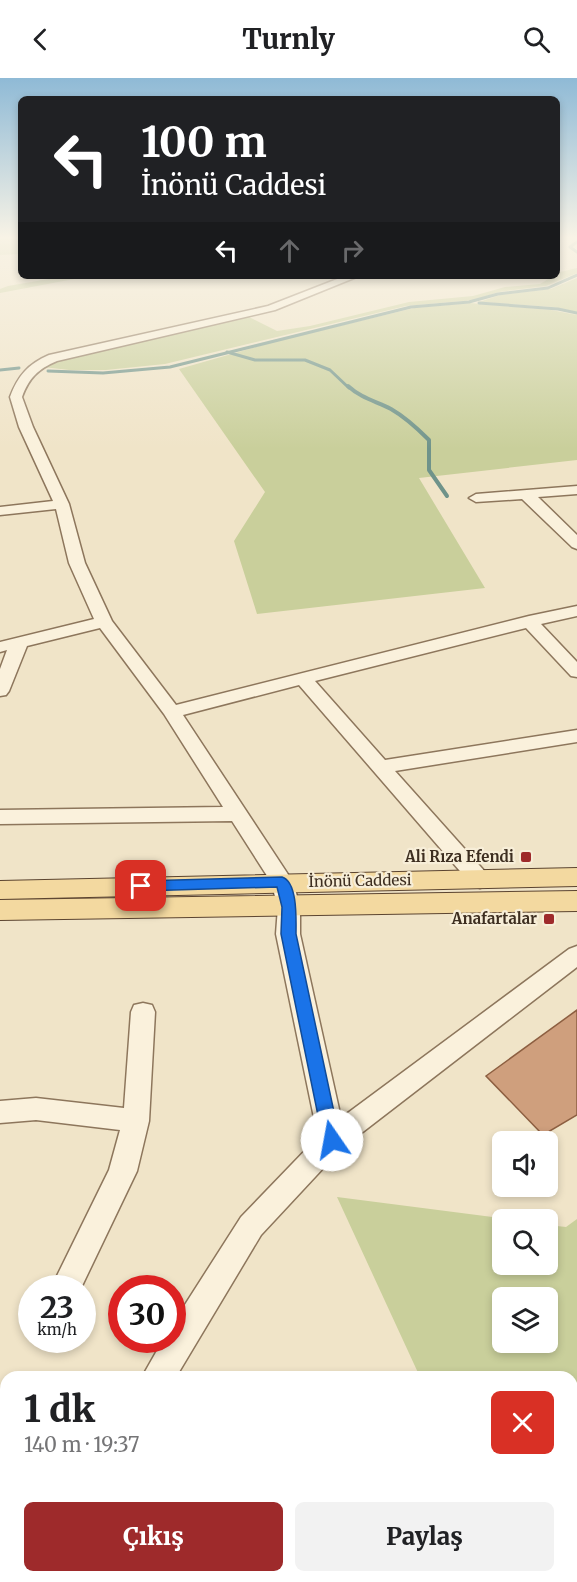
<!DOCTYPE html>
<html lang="tr">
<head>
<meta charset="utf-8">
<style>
	body { margin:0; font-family:Merriweather,serif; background:#f2f2f2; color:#202124; height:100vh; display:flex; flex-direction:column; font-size:22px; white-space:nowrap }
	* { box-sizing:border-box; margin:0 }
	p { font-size:20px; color:#757577 }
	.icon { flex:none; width:33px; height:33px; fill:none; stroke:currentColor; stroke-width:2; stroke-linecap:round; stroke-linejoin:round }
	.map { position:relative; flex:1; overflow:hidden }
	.side { position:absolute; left:0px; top:1293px; width:578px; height:212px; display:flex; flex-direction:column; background:#fff; border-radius:18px 18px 0 0; box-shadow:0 3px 9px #0003 }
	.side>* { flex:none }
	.banner { position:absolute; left:18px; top:18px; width:542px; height:183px; border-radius:9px; box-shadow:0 3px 9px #0003; background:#202124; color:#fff; overflow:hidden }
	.buttons { position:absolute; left:492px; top:1053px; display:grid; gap:12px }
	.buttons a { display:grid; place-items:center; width:66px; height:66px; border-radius:9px; background:#fff; box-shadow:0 3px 9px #0003; font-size:30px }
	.speed { position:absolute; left:18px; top:1197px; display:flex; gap:12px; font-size:30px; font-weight:700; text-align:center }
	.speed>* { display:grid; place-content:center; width:78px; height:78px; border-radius:50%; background:#fff; box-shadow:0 3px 9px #0003; line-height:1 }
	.speed small { font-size:15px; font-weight:400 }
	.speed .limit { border:9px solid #d22; background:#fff; color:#111 }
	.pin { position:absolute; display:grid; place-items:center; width:51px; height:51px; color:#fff; margin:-26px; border-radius:12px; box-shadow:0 3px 9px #0006 }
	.me { position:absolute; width:66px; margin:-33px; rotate:348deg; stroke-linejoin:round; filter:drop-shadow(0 0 4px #0008) }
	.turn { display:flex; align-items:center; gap:21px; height:126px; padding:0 24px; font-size:27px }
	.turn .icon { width:78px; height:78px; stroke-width:2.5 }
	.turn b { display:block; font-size:42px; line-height:51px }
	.lanes { display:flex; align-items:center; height:57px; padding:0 24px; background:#0003; justify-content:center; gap:30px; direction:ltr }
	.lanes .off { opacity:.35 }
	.round { display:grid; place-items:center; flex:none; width:63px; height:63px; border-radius:9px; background:#f2f2f2 }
	.headline { display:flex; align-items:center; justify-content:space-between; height:102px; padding:0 24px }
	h1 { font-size:36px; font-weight:800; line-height:45px }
	.primary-button { display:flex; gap:12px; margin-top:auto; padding:12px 24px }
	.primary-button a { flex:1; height:69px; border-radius:9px; background:#9e2a2b; color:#fff; font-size:24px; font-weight:800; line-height:69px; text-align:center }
	.primary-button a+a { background:#f2f2f2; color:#202124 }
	header { display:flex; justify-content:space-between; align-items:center; height:78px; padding:0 24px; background:#fff; font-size:27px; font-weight:800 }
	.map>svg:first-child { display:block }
	.green { fill:#c9cf9b; fill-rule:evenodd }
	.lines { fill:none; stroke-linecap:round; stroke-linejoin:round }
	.stream-far1 { stroke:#6f938a; stroke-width:3 }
	.stream { stroke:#6f938a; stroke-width:4 }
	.building { fill:#cf9f7d; stroke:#8d5f41; stroke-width:1.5 }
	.minor-casing { stroke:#8d765c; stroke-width:3 }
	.major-casing { stroke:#5b4430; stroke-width:2 }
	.minor { fill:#faf1dc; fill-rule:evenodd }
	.major { fill:#f3d9a0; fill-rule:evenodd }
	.route { fill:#1a73e8; stroke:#114b97; stroke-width:1.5 }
	.poi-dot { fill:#9e2a2b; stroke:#f7eed8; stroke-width:2 }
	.labels { text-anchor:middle; stroke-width:4.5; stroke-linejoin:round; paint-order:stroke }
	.poi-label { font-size:15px; font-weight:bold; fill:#3d2e20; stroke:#f7eed8; text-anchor:end }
	.street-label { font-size:15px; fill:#3d2e20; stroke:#f7eed8 }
</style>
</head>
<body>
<header><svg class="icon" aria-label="back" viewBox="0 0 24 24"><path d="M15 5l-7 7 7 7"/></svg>Turnly<svg class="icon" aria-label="search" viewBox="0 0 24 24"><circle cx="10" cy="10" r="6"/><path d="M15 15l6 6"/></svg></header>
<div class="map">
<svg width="577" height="1504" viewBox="0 0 577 1504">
	<rect width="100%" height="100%" fill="#f0e4c8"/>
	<g class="green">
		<path d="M0 161H21V176L0 177Z"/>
		<path d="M577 190V195L546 208 499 214 474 222 406 228 165 286 106 292H69L43 289 54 283 247 238 277 253 310 248 409 224 473 218 505 209 540 206 560 194Z"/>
		<path d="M66 198H90L0 215V211L8 208Z"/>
		<path d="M577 200V234L553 229 479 224 500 217 551 211Z"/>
		<path d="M470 225 551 232 577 237V382L419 400 485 510 257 536 234 463 265 414 179 291 277 263 414 230Z"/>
		<path d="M337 1119 508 1141 502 1142V1186H548V1147L566 1149 577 1141V1504H384L385 1498H572V1299H420ZM502 1220H548V1264H502Z"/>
	</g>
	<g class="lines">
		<g class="stream-far1">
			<path d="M577 164 570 169 577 174"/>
			<path d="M479 225 558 231 577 235"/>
			<path d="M227 274 255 282H305L330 292 349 310"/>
			<path d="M0 292 19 290"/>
			<path d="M48 293 103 295 170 289 411 229 469 224 498 216 548 210 577 197"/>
		</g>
		<path class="stream" d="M348 308C361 320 375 323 391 331 405 339 418 351 429 362V392L447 418"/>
	</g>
	<path class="building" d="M577 932V1037L543 1057 486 998Z"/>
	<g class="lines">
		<defs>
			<g id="minor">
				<path d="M345 198H359L275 232 57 283C38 291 29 300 22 319L33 349 69 426 85 485 112 543 176 627 529 538 577 528V538L541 546 577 584V599L571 598 526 550 315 603 385 682 577 652V664L395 693 488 797 491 802 488 807 480 810 472 807 299 607 183 637 293 804 300 829V856L341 1040 569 871 577 868V889L342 1070 261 1157 176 1299H142L163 1262H172V1247L241 1139 318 1059 276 856 278 829 271 804 232 743 0 746V732L223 729 164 636 100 550 27 568 9 613 6 617 0 618V591L7 572 0 574V564L94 541 69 485 56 431 0 437V429L53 423 19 349 10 319C18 298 28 286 49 277L268 228Z"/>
				<path d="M577 408V416L538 419 577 457V471L572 469 522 421 476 424 469 420 476 416Z"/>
				<path d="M143 925 152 927 155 934 149 1043 137 1093 81 1210H51L109 1092 120 1052 36 1042 0 1045V1023L36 1020 124 1030 131 934 134 927Z"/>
				<path d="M0 1393 6 1396V1430L0 1427Z"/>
				<path d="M18 1498H55L52 1504H16Z"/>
			</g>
			<g id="major">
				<path d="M577 790V808L0 821V803Z"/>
				<path d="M577 813V833L0 842V822Z"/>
			</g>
		</defs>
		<use href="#minor" class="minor-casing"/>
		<use href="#major" class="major-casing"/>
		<use href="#minor" class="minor"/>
		<use href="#major" class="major"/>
	</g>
	<linearGradient id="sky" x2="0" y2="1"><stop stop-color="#8fbad6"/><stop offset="0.43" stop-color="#f8f3e6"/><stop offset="1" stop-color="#f8f3e6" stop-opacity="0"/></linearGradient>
	<rect width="577" height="371" fill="url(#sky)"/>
	<path class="route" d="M282 799C298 804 296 842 296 856L340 1062 338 1067 332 1069 325 1067 323 1062 281 856 282 829 277 809 141 813 134 808 141 803Z"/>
	<g class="poi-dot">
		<rect x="520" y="773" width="12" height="12" rx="3"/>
		<rect x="543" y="835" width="12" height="12" rx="3"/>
	</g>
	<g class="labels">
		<g class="poi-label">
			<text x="514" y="784">Ali Rıza Efendi</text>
			<text x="537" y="846">Anafartalar</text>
		</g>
		<g class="street-label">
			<text transform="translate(360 803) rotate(-1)" y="5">İnönü Caddesi</text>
		</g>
	</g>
</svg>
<div class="buttons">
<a><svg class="icon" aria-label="sound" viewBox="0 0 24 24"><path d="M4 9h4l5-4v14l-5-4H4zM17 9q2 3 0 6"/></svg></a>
<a><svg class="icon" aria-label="search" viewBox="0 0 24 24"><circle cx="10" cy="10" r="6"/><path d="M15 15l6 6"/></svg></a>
<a><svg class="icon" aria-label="layers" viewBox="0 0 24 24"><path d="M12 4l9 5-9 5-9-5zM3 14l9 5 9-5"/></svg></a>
</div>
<div class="speed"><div>23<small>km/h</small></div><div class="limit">30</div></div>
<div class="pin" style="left:141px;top:808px;background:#d93025"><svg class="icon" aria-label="arrive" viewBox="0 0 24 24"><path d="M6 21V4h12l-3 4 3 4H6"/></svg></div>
<svg class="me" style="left:332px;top:1062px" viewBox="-20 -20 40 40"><circle r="19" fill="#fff"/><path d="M0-13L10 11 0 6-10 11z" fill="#1a73e8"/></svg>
<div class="banner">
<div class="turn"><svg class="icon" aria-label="left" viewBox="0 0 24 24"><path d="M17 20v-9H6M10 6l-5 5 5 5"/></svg><div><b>100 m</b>İnönü Caddesi</div></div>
<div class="lanes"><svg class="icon" aria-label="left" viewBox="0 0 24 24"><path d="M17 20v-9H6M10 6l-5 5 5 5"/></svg><svg class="icon off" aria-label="ahead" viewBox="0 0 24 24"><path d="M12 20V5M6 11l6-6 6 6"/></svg><svg class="icon off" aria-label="right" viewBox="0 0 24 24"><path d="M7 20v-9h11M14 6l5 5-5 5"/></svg></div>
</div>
<section class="side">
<div class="headline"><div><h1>1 dk</h1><p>140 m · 19:37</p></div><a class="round" style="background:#d93025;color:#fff"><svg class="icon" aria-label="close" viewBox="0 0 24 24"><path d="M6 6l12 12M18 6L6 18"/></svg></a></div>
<div class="primary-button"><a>Çıkış</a><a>Paylaş</a></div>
</section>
</div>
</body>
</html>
